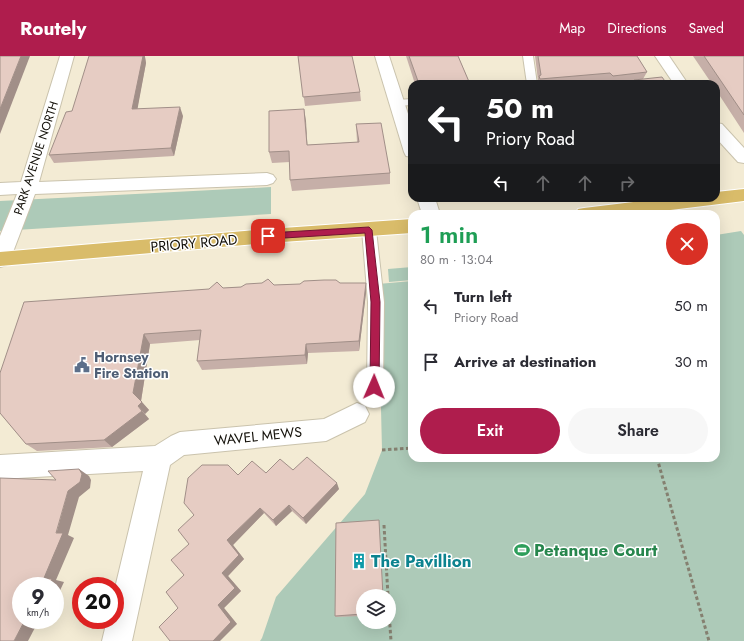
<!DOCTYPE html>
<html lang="en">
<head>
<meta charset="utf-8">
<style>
	body { margin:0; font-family:Jost,sans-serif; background:#f7f7f7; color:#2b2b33; height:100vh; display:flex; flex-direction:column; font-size:15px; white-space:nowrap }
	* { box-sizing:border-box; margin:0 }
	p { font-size:13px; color:#7c7c81 }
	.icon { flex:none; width:22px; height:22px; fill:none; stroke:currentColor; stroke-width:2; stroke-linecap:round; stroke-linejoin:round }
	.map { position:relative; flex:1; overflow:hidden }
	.drawer { position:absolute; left:408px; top:154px; width:312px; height:252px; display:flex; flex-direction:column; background:#fff; border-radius:12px; box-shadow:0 4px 16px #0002 }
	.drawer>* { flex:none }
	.hud { position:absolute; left:408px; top:24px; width:312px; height:122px; border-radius:12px; box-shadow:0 4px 16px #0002; background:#202124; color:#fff; overflow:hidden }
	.buttons { position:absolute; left:356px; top:533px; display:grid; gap:8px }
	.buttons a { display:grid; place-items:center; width:40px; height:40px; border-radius:50%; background:#fff; box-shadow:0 4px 16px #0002; font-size:20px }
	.speed { position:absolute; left:12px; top:521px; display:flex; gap:8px; font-size:20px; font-weight:700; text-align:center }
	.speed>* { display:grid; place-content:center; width:52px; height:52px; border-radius:50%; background:#fff; box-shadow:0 4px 16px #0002; line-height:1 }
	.speed small { font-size:10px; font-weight:400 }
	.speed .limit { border:6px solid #d22; background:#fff; color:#111 }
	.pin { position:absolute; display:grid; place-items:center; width:34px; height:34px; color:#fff; margin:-17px; border-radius:8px; box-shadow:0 2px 6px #0006 }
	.me { position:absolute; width:44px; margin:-22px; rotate:1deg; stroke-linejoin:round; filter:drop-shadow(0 0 3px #0008) }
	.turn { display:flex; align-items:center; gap:14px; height:84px; padding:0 12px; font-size:18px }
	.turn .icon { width:52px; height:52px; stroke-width:2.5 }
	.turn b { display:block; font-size:28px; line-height:34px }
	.lanes { display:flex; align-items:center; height:38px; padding:0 12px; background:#0003; justify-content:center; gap:20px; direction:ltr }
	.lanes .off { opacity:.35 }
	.round { display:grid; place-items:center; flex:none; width:42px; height:42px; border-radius:21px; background:#f7f7f7 }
	.summary { display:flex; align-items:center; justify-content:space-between; height:68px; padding:0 12px }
	h1 { font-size:24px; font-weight:600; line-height:30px; color:#1e9e55 }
	.primary-button { display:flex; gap:8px; margin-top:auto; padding:8px 12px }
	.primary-button a { flex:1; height:46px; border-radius:24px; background:#af1d4d; color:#fff; font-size:16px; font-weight:600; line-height:46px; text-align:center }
	.primary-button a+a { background:#f7f7f7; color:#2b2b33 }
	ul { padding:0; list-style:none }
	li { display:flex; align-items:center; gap:12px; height:56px; padding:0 12px }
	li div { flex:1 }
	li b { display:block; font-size:15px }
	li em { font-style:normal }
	header { display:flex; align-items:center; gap:24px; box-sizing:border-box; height:56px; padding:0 20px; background:#af1d4d; color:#fff }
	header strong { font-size:19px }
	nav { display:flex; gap:22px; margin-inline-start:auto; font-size:14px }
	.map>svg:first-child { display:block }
	.green { fill:#adcab8; fill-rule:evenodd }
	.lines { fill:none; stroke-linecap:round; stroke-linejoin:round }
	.lane-casing { stroke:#cac3ad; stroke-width:2 }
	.street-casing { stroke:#cac3ad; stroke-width:2 }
	.primary-casing { stroke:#fff; stroke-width:2 }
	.path { stroke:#858070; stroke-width:3; stroke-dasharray:3.5 2.5; stroke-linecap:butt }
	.lane { fill:#fff; fill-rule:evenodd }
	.street { fill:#fff; fill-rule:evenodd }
	.primary { fill:#d9bc6a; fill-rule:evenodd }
	.wall { fill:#c6afa8 }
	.shaded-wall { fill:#a18f88 }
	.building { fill:#e6ccc3; stroke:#a18f88 }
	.route { fill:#af1d4d; stroke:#721332 }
	.labels { text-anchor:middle; stroke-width:3; stroke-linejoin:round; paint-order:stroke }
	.far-street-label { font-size:12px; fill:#131009; stroke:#fff }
	.street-label { font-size:14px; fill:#131009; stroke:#fff }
	.service-label { font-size:14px; font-weight:bold; fill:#4e5e75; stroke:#fff; text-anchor:start }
	.near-leisure-label { font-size:17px; font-weight:bold; fill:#27864d; stroke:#fff; text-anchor:start }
	.near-culture-label { font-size:17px; font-weight:bold; fill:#0d838f; stroke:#fff; text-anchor:start }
</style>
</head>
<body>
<header>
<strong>Routely</strong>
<nav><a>Map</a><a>Directions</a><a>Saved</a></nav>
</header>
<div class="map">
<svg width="744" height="585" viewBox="0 0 744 585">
	<rect width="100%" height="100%" fill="#f3ebd4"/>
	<g class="green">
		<path d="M271 131V158L0 175V145Z"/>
		<path d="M741 175 744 179V585H260L262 582 276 541 365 438 382 394 378 228 412 225V402H716V179ZM363 540H389V566H363Z"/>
		<path d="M412 211V224L389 226 388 213Z"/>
	</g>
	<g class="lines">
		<defs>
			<g id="lane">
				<path d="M523 0H533L537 28H527Z"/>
				<path d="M412 43V49L397 50 391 47 397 44Z"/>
				<path d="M369 169 374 171 376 174 384 246 383 331 381 336 375 338 369 336 367 331 368 246 362 174 364 171Z"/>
			</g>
			<g id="street">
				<path d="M60 0H74L39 126 267 117 273 119 276 123 273 127 267 129 35 138 10 204 7 209 0 211V180L17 138 0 139V127L21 126Z"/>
				<path d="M375 0H389L412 70V101L406 100 404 96Z"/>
				<path d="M655 0H669L688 28H674Z"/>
				<path d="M716 67 722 68 744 92V107L738 106 716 82Z"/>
				<path d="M417 142H435L440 158H422Z"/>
				<path d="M357 347 365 350 369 358 365 366 326 385 184 399 170 409 132 585H102L107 564H115V532L143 415 0 423V399L155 390 171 380 180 376 324 363Z"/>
			</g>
			<g id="primary">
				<path d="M744 133V145L638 158H575L578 153 584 152 666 142H716V136Z"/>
				<path d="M412 163V177L268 187 0 210V196L268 173Z"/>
			</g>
		</defs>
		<use href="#lane" class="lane-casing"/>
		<use href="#street" class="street-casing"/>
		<use href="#primary" class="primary-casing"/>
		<g class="path">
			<path d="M382 394 412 392"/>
			<path d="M657 402 709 585"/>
			<path d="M384 469 388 540"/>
			<path d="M389 556 391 585"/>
		</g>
		<use href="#lane" class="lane"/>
		<use href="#street" class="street"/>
		<use href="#primary" class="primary"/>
	</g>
	<g class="wall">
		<path d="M298 0 360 36 361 45 305 50Z"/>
		<path d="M406 0H458L470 28H415Z"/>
		<path d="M535 0H637L647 16 643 23 667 28H633V27L621 28H608L607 26 584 28H537L538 24Z"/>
		<path d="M693 0H744V77L716 34V28H712Z"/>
		<path d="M145 1 146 7 137 53 183 60 174 100 54 107 49 99 72 55Z"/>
		<path d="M304 53 307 89 357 86 356 68 390 117V128L292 135 290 124V106L272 107 269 96Z"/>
		<path d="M716 85 720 90 716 95Z"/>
		<path d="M366 227V237L359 295 308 297 307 308 202 314 197 305 200 284 150 288 141 345 149 354 145 358 149 363 112 391 37 395 26 388 0 357 223 232 274 229Z"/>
		<path d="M293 414 339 433 306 468 292 455 276 470 264 457 233 489 244 503 228 520 241 535 224 552 237 568 178 552 189 488 238 419 266 417Z"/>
		<path d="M363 540V560L336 561 335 560Z"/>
	</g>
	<g class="shaded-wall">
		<path d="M21 0H30L0 78V53Z"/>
		<path d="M141 0H145V1L146 7 136 61 132 53Z"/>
		<path d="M180 51 183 60 174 100 171 92Z"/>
		<path d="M304 53 306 65 308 101Z"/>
		<path d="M366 227V237L359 295V285Z"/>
		<path d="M144 278 150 288 141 345 149 354 145 358 138 350 133 337Z"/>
		<path d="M306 288 308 297 307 308 305 299Z"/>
		<path d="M142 355 149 363 112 391 104 384Z"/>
		<path d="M79 413 89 420 91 424 90 432 79 441 68 479 74 482 56 524 64 526 55 545V530H49L44 522 68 435Z"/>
		<path d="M337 427 339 433 306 468 303 462Z"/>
		<path d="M289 449 292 455 276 470 273 464Z"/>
		<path d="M260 452 264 457 233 489 244 503 228 520 241 535 224 552 237 568 220 585H213L222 517 227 484Z"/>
		<path d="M25 564H39L28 585H14Z"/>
	</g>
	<g class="building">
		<path d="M0 0H21L0 53Z"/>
		<path d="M89 0H143L132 53 180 51 171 92 49 99 66 56 72 55Z"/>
		<path d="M298 0H352L360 36 303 41Z"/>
		<path d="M409 0H458L470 28H419Z"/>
		<path d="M538 0H637L647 16 613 20 610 17 540 23 539 20 541 19Z"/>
		<path d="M704 0H744V59Z"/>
		<path d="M662 21 667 28H637L634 24Z"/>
		<path d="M304 53 307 89 359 86 356 68 381 67 390 117 290 124 289 95 269 96V55Z"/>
		<path d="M716 85 720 90H716Z"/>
		<path d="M268 223 274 229 300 228 304 225 324 224H336L340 227H366L359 285 306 288 305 299 197 305 201 274 144 278 133 337 142 346 138 350 142 355 104 384 26 388 0 357V317L24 246 209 233 217 226 223 232 241 231 246 228 262 227Z"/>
		<path d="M307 401 337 427 303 462 289 449 273 464 260 452 227 484 239 499 222 517 235 532 218 549 231 566 213 585H170L159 571 178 552 166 536 184 519 171 504 189 488 178 474 194 459 184 447 188 422 202 409H228L238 419 252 405 266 417 280 403 293 414Z"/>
		<path d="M79 413 82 418 80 426 68 435 56 477H63L44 522 52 523 49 530H21V564H25L14 585H0V422L56 424 48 415Z"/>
		<path d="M379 464 383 540H363V558L335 560 336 467Z"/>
	</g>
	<path class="route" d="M369 171 372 174 380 246 379 331 378 334 374 335 371 334 370 331 371 246 365 177 268 183 264 180 268 177Z"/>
	<defs>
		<symbol id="civic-bare" viewBox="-9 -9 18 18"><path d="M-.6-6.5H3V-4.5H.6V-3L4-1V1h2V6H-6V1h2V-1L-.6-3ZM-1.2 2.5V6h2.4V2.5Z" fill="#5c6f8a" stroke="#fff" stroke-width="2.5" paint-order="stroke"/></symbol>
		<symbol id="stadium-bare" viewBox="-9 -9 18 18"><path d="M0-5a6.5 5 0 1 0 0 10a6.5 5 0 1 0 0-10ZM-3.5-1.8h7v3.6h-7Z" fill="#2e9e5b" stroke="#fff" stroke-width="2.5" paint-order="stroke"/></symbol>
		<symbol id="building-bare" viewBox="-9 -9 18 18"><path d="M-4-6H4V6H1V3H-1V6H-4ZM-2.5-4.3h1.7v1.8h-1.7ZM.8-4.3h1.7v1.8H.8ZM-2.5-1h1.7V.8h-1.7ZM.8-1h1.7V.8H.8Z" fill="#0f9aa8" stroke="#fff" stroke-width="2.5" paint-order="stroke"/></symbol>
	</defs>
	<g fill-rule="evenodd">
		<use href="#civic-bare" x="71" y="298" width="22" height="22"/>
		<use href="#stadium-bare" x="511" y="483" width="22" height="22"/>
		<use href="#building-bare" x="348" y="494" width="22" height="22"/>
	</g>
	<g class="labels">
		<g class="far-street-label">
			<text transform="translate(36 102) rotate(-72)" y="4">PARK AVENUE NORTH</text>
		</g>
		<g class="street-label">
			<text transform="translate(194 187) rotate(-5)" y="5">PRIORY ROAD</text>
			<text transform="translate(258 380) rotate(-6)" y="5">WAVEL MEWS</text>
		</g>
		<g class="service-label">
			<text x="94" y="306">Hornsey<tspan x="94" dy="16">Fire Station</tspan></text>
		</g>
		<g class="near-leisure-label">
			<text x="534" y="500">Petanque Court</text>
		</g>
		<g class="near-culture-label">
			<text x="371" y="511">The Pavillion</text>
		</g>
	</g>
</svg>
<div class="buttons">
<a><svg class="icon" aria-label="layers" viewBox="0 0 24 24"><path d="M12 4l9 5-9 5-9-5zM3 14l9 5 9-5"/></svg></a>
</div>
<div class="speed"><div>9<small>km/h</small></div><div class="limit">20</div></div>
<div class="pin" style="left:268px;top:180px;background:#d93025"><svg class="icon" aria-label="arrive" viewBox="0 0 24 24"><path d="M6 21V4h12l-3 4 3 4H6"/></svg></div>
<svg class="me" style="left:374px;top:331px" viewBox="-20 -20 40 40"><circle r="19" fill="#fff"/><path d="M0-13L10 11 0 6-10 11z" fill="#af1d4d"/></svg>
<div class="hud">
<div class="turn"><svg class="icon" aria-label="left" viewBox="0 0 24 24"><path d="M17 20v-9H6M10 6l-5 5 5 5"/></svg><div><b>50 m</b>Priory Road</div></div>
<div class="lanes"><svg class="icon" aria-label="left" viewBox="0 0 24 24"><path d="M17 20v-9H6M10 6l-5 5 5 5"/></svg><svg class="icon off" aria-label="ahead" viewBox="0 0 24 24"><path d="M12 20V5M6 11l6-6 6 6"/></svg><svg class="icon off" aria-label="ahead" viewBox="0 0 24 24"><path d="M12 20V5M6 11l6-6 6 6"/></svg><svg class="icon off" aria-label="right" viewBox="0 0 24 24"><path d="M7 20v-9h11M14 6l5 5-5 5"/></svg></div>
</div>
<section class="drawer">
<div class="summary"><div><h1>1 min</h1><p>80 m · 13:04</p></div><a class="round" style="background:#d93025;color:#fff"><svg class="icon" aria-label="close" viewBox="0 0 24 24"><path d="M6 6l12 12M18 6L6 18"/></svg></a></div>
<ul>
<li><svg class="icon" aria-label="left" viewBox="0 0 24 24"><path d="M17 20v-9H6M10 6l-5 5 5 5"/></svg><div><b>Turn left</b><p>Priory Road</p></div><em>50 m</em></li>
<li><svg class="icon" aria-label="arrive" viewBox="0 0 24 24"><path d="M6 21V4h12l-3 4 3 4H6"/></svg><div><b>Arrive at destination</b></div><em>30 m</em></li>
</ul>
<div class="primary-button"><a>Exit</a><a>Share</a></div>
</section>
</div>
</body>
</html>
